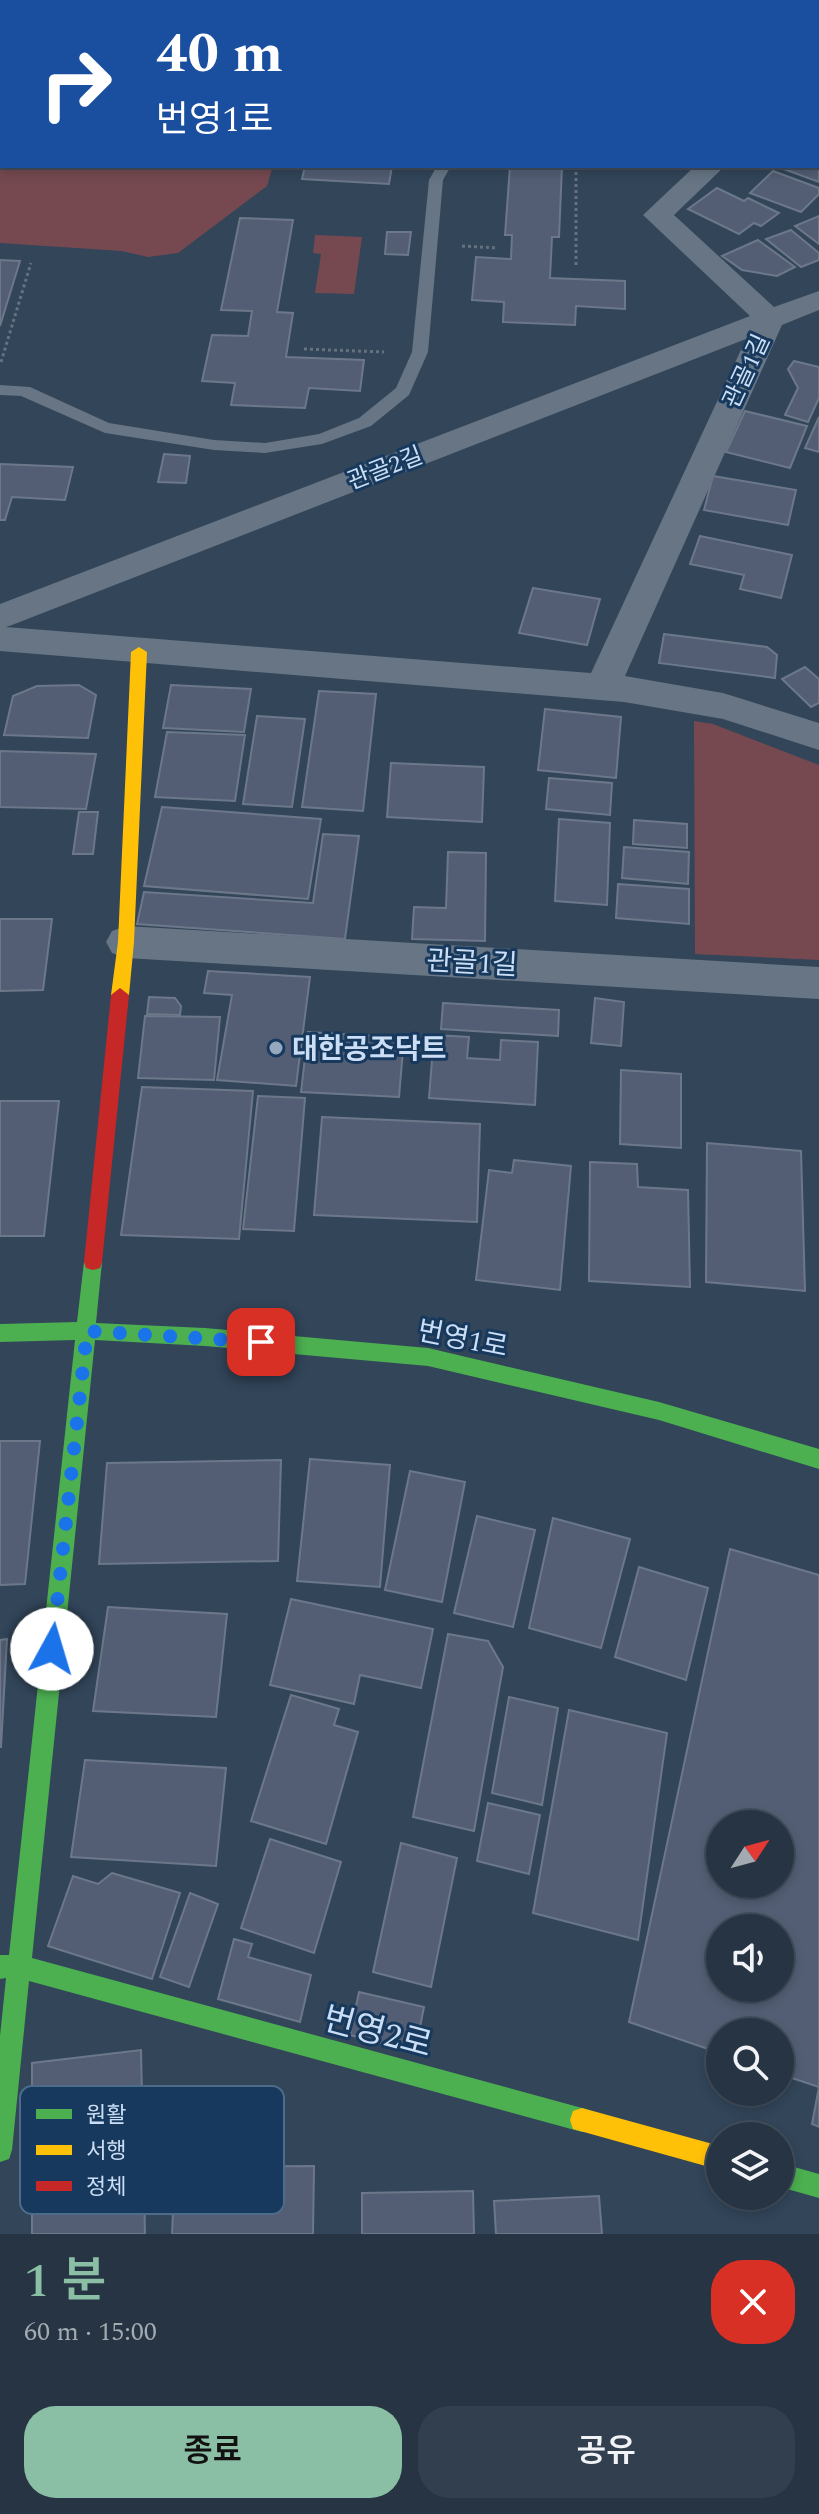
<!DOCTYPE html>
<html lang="ko">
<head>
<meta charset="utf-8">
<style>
	body { margin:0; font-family:Spectral,"Noto Sans KR",serif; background:#323f4e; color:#f1f3f6; height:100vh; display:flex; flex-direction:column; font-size:30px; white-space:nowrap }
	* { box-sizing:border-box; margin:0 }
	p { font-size:26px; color:#a4aab2 }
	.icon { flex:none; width:44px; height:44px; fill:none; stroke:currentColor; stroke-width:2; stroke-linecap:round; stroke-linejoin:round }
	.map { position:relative; height:2234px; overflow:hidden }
	.details { display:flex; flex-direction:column; background:#263443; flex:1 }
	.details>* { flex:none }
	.guide { position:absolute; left:0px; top:0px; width:820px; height:168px; box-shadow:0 4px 12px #0003,0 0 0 2px #424f5c; background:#1a4fa0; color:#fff; overflow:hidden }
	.needle { width:52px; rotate:54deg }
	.buttons { position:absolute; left:706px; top:1810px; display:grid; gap:16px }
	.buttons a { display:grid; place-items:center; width:88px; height:88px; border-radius:50%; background:#263443; box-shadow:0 4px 12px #0003,0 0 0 2px #424f5c; font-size:40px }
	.pin { position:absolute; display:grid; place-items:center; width:68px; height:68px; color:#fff; margin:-34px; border-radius:16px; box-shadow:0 4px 12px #0006 }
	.me { position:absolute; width:88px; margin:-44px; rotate:6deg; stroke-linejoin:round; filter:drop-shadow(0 0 6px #0008) }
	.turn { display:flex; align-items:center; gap:28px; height:168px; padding:0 24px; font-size:36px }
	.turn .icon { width:104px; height:104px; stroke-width:2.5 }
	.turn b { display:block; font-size:56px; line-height:68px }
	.round { display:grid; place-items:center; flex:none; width:84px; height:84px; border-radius:32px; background:#323f4e }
	.head { display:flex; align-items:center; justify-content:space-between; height:136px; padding:0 24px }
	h1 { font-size:48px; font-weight:600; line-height:60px; color:#8abfa5 }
	.button { display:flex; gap:16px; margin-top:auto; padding:16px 24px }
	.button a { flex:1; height:92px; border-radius:32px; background:#8abfa5; color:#111; font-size:32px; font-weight:600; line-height:92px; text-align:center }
	.button a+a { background:#323f4e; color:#f1f3f6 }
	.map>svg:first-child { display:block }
	.green { fill:#764951 }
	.building { fill:#535e74; stroke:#6c788a; stroke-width:2; fill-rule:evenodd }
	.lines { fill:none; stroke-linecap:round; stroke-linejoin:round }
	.path { stroke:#657280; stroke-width:3; stroke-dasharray:3 3; stroke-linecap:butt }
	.lane { fill:#677584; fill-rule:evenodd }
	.street { fill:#677584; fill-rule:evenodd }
	.fast { fill:#4caf50; fill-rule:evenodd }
	.slow { fill:#ffc107; fill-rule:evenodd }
	.jam { fill:#c62828; fill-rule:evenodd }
	.route { stroke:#1a73e8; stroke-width:14; stroke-dasharray:0 25.2 }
	.poi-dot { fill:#95a8be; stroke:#17395d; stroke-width:3 }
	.labels { text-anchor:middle; stroke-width:6; stroke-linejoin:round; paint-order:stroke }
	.far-street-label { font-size:24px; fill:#cbdef5; stroke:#17395d }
	.street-label { font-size:28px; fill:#cbdef5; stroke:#17395d }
	.poi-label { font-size:28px; font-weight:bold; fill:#cbdef5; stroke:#17395d; text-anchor:start }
	.near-street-label { font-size:34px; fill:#cbdef5; stroke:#17395d }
	.key { fill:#17395d; stroke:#4d6b8b; stroke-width:2 }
	.key-label { font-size:22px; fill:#cbdef5 }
</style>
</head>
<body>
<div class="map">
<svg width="819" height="2234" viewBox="0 0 819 2234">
	<rect width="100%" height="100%" fill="#324559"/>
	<g class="green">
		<path d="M0 0H336L2 2V166H273L267 186 178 253 148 257 122 251 0 243Z"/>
		<path d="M315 235 362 237 354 294 315 293 321 254 313 253Z"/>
		<path d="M694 721 713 724 819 765V960L695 954Z"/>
	</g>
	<g class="building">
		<path d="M819 147V182L781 168 818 166Z"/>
		<path d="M305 166H392L389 184 302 179Z"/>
		<path d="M510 166H562L559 237H552L550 278 625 281V309L576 306 575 325 503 322 504 302 472 300 476 257 511 259 512 235H505Z"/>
		<path d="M773 171 819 188V194L801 212 750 193Z"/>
		<path d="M717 188 744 201 748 198 779 213 761 226 754 223 739 234 688 209Z"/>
		<path d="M819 216V244L795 226Z"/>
		<path d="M240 218 293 220 277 312 293 313 286 357 364 360 360 391 309 388 305 408 231 405 235 383 202 381 212 335 248 336 252 311 221 310Z"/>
		<path d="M791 230 819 253V260L801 267 766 239Z"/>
		<path d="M387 232H411L408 255 385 254Z"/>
		<path d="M758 240 795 267 777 276 742 270 722 256Z"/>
		<path d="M0 260 20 261 0 326Z"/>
		<path d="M794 361 819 367V398L808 422 785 415 798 388 788 369Z"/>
		<path d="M745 411 807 426 790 468 726 452Z"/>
		<path d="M819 417V452L805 448Z"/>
		<path d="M164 454 190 456 186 483 158 482Z"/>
		<path d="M0 464 73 467 65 500 12 497 5 520H0Z"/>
		<path d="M713 476 796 490 788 525 704 510Z"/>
		<path d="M700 536 792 555 781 598 740 589 744 575 690 564Z"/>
		<path d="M533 588 600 599 587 645 519 633Z"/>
		<path d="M664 634 767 647 777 655 775 678 659 663Z"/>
		<path d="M805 667 819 679V703L811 707 782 679Z"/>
		<path d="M79 685 96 695 88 738 4 735 13 696 37 686Z"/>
		<path d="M171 685 251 689 244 732 163 728Z"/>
		<path d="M319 691 376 694 363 811 302 807Z"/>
		<path d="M545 709 621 717 616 778 538 770Z"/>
		<path d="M257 716 305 719 292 807 243 804Z"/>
		<path d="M167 732 245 735 235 801 155 797Z"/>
		<path d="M0 751 96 754 86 809 0 807Z"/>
		<path d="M391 763 484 767 482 822 387 817Z"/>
		<path d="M549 778 612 783 610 815 546 809Z"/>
		<path d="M162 807 321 819 308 899 144 886Z"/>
		<path d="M79 812H98L93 854H73Z"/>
		<path d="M559 819 610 823 607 905 555 901Z"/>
		<path d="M634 820 687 824V848L633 844Z"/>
		<path d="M323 834 359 836 345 939 137 924 144 892 313 903Z"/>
		<path d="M624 847 689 852 688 884 622 878Z"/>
		<path d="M448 852 486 853 485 941 412 939 414 907 446 908Z"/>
		<path d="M618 884 689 889V924L616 918Z"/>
		<path d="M0 919H52L43 990 0 991Z"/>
		<path d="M208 971 310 977 296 1086 217 1080 232 995 204 993Z"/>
		<path d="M149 997 175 998 181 1006 180 1015 147 1014Z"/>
		<path d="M595 998 624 1002 621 1046 591 1043Z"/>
		<path d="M443 1003 559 1010 558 1036 441 1029Z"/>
		<path d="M145 1016 220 1017 214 1080 138 1078Z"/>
		<path d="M308 1032 404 1038 399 1097 301 1092Z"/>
		<path d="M434 1035 469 1037 467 1058 500 1060 501 1040 538 1042 535 1105 429 1098Z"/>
		<path d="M621 1070 681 1074V1148L620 1144Z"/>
		<path d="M142 1087 253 1091 239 1239 121 1235Z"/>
		<path d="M258 1096 305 1098 294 1231 243 1229Z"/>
		<path d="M0 1101H59L44 1236H0Z"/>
		<path d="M322 1117 480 1124 477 1222 314 1215Z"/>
		<path d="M707 1143 801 1151 805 1291 706 1282Z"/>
		<path d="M514 1160 571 1166 560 1290 476 1280 489 1170 512 1173Z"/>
		<path d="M590 1162 637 1164 638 1187 688 1190 690 1287 589 1281Z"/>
		<path d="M0 1441H40L25 1584 0 1585Z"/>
		<path d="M310 1459 390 1465 380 1587 297 1581Z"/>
		<path d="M281 1460 278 1561 99 1564 107 1463Z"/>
		<path d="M410 1471 465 1482 442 1602 385 1590Z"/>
		<path d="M477 1516 535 1530 513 1627 454 1613Z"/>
		<path d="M553 1518 630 1539 601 1648 529 1628Z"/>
		<path d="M730 1549 819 1575V2127L812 2124 819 2087 780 2074V2032H720V2053L629 2022ZM720 1824H780V1884H720ZM720 1928H780V1988H720Z"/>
		<path d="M639 1567 708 1588 686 1680 615 1657Z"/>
		<path d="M291 1599 433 1629 421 1688 360 1675 354 1704 270 1685Z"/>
		<path d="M108 1607 227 1614 216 1717 93 1711Z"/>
		<path d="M448 1634 488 1641 503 1667 474 1831 413 1817Z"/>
		<path d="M7 1639 1 1747H0V1640Z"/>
		<path d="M291 1695 339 1709 334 1725 358 1732 326 1844 251 1821Z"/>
		<path d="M509 1697 558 1708 542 1805 492 1793Z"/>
		<path d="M569 1710 667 1733 638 1940 533 1913Z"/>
		<path d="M85 1760 226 1768 216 1866 71 1857Z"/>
		<path d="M488 1803 540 1815 529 1874 477 1861Z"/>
		<path d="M270 1839 341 1862 314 1953 241 1928Z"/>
		<path d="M401 1843 457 1858 431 1987 373 1972Z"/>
		<path d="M112 1873 180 1893 152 1979 48 1946 73 1876 98 1884Z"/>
		<path d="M190 1893 218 1904 189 1987 160 1977Z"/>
		<path d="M234 1939 252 1944 248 1957 311 1975 300 2022 218 1999Z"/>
		<path d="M359 1992 424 2007 415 2052 350 2035Z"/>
		<path d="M141 2050 145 2234H32V2063Z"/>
		<path d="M314 2166 313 2234H172L175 2167Z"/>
		<path d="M473 2191 474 2234H362V2193Z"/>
		<path d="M599 2196 602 2234H496L494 2201Z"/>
	</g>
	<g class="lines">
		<g class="path">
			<path d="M576 166V266"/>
			<path d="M462 246 498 248"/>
			<path d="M304 349 384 352"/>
			<path d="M1 362 31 263"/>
		</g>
		<g class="lane">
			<rect x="818" y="64" width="1" height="8"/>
			<path d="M437 166H451L443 180 428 352 409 395 371 426 322 444 265 453 214 450 105 433 21 396 0 395V385L30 387 109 423 214 440 265 443 319 434 359 418 396 388 412 352 429 180Z"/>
		</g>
		<g class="street">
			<rect x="818" y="94" width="1" height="16"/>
			<path d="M695 166H725L674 215 774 307 819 291V310L782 325 625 676 723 693 819 723V750L723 719 624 702 0 651V604L750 316 643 215ZM746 339 591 673 6 627 12 625Z"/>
			<path d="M126 926 819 967V999L126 958 112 953 106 942 112 931Z"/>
		</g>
		<g class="fast">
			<path d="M93 1254 100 1256 102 1262 96 1323 205 1328 428 1348 659 1402 819 1449V1469L659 1420 428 1366 205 1346 95 1340 32 1958 582 2108 591 2111 594 2120 591 2129 582 2132 29 1981 12 2150 9 2159 0 2162V2036L6 1978 0 1979V1955H9L75 1340 0 1342V1324L77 1322 84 1262 86 1256Z"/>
			<path d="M780 2163 819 2174V2198L780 2187Z"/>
		</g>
		<g class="slow">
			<path d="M139 647 147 652 134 942 129 995 120 1002 111 995 118 942 131 652Z"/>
			<path d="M582 2108 720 2146V2170L573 2129 570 2120 573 2111Z"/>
		</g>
		<path class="jam" d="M120 988 129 995 102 1262 100 1268 93 1270 86 1268 84 1262 111 995Z"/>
	</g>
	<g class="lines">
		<path class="route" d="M52 1649 87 1331 261 1342"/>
	</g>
	<circle class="poi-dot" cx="276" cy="1048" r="8"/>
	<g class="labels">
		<g class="far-street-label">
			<text transform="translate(746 371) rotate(-65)" y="8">관골1길</text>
			<text transform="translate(385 468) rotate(-21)" y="8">관골2길</text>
		</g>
		<g class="street-label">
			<text transform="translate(472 962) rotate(3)" y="10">관골1길</text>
			<text transform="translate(463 1338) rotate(11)" y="10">번영1로</text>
		</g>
		<g class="poi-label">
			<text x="292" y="1058">대한공조닥트</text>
		</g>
		<g class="near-street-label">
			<text transform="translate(378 2031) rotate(15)" y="12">번영2로</text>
		</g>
	</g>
	<rect x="20" y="2086" width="264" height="128" rx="12" class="key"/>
	<rect x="36" y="2109" width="36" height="10" fill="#4caf50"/>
	<rect x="36" y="2145" width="36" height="10" fill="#ffc107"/>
	<rect x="36" y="2181" width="36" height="10" fill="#c62828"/>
	<g class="key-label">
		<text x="86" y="2122">원활</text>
		<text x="86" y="2158">서행</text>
		<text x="86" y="2194">정체</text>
	</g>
</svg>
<div class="buttons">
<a><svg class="needle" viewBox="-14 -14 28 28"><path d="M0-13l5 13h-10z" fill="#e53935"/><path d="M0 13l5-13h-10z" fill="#a4aab2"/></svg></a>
<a><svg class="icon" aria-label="sound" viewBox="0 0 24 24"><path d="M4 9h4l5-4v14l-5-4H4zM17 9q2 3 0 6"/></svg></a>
<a><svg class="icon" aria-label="search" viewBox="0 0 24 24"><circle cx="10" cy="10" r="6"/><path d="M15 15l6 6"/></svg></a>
<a><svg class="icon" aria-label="layers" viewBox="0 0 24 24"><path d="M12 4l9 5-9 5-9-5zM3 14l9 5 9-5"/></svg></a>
</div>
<div class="pin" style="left:261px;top:1342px;background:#d93025"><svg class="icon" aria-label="arrive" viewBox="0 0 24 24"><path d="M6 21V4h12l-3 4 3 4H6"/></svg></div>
<svg class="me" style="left:52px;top:1649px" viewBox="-20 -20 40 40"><circle r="19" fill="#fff"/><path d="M0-13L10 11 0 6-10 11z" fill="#1a73e8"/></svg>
<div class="guide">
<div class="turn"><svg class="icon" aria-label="right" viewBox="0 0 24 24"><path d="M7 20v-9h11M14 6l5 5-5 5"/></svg><div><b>40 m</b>번영1로</div></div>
</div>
</div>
<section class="details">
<div class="head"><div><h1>1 분</h1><p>60 m · 15:00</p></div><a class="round" style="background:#d93025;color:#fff"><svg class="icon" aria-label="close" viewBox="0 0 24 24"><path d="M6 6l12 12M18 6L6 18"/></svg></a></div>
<div class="button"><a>종료</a><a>공유</a></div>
</section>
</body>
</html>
